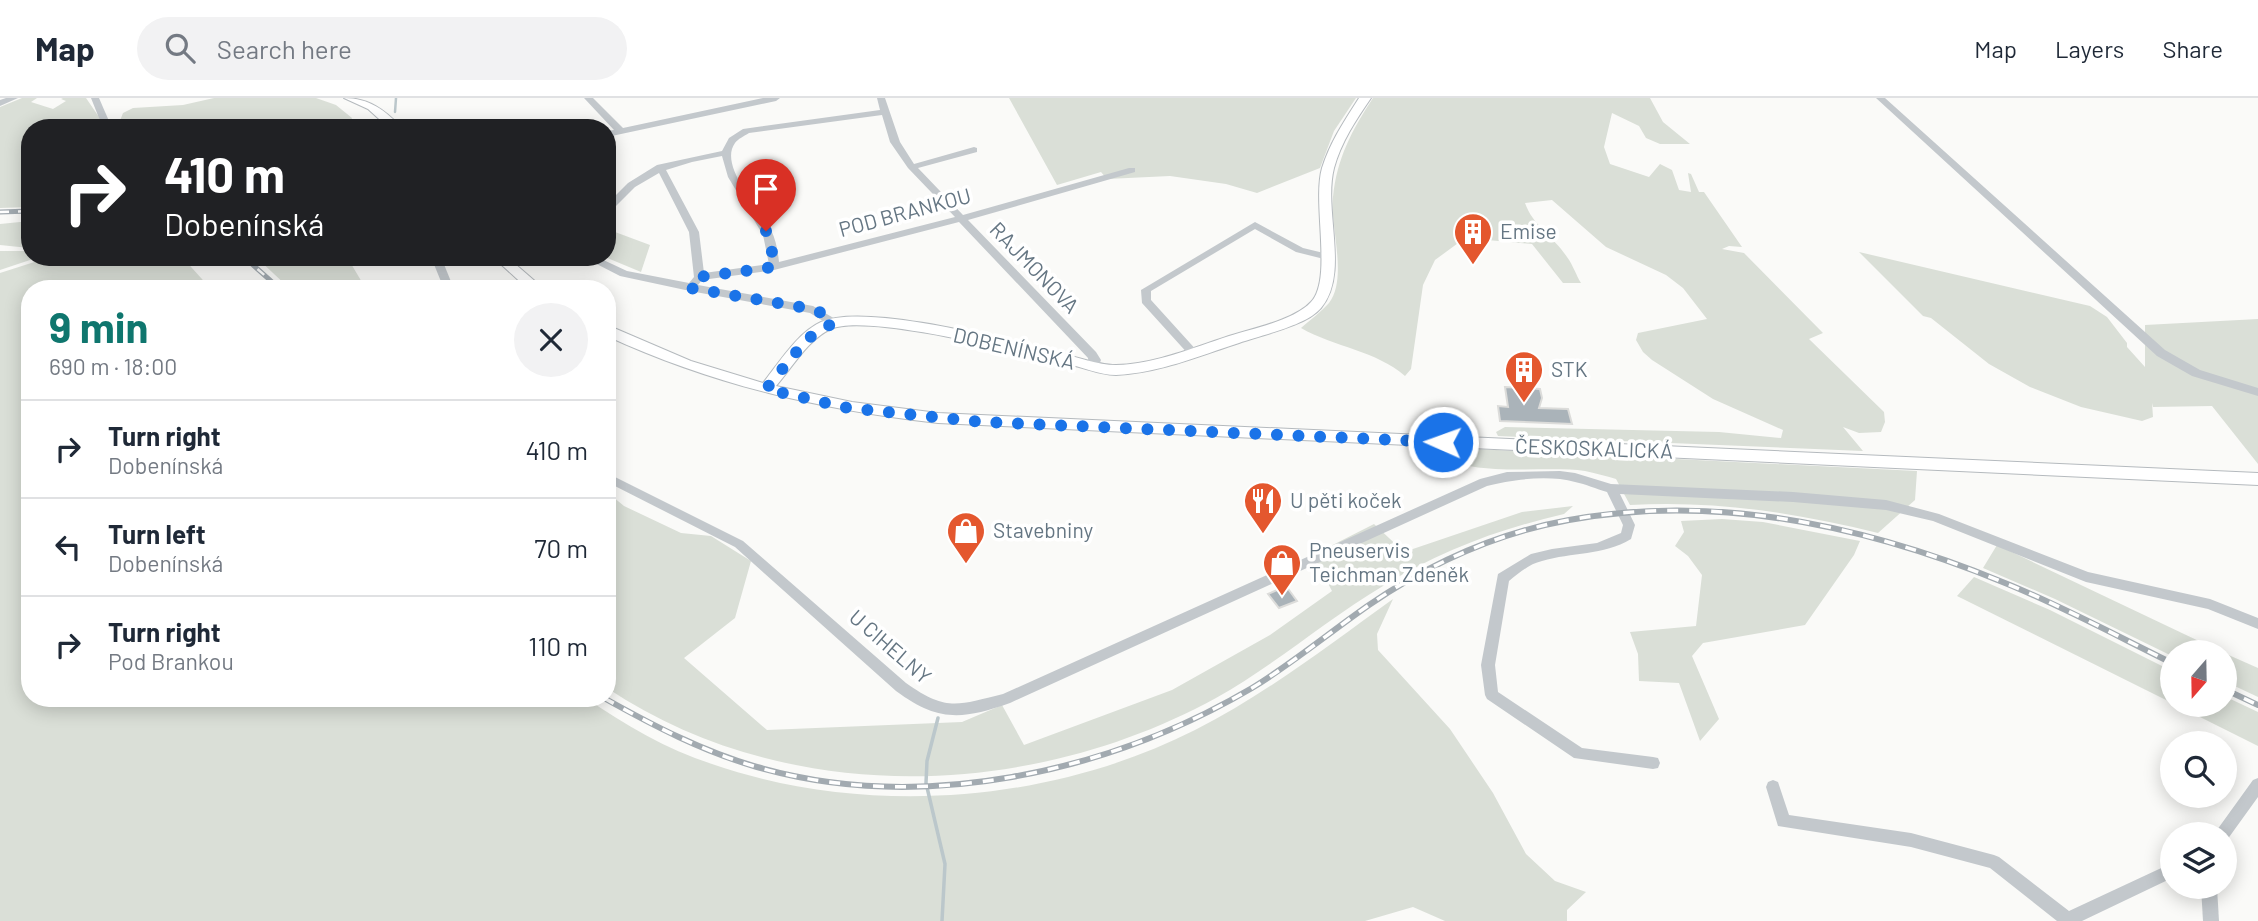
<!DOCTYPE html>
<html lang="en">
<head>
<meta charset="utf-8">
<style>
	body { margin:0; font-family:Barlow,sans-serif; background:#f2f2f3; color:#1f2937; height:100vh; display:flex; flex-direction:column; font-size:26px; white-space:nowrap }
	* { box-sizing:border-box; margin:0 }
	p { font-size:23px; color:#747a83 }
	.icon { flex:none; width:38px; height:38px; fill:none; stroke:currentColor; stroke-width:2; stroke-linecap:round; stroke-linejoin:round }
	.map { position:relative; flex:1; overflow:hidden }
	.drawer { position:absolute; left:21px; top:182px; width:595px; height:427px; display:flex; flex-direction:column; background:#fff; border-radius:28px; box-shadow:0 4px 18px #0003 }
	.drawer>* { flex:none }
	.banner { position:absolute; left:21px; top:21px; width:595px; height:147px; border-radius:28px; box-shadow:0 4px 18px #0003; background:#202124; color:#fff; overflow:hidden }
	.needle { width:46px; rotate:200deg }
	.controls { position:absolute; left:2160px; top:542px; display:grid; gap:14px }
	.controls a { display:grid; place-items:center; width:77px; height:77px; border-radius:50%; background:#fff; box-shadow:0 4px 18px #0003; font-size:35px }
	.pin { position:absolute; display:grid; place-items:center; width:60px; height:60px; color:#fff; margin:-72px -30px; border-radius:50% 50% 50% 0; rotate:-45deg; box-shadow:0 0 7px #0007 }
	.pin .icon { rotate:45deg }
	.me { position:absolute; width:77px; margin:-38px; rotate:272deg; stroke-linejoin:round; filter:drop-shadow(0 0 5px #0008) }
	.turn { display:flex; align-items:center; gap:24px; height:147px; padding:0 28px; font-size:32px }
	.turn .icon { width:91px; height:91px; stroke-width:2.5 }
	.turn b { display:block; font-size:49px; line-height:60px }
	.round { display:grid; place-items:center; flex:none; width:74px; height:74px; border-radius:37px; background:#f2f2f3 }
	.head { display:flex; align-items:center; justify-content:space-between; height:119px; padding:0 28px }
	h1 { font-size:42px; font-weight:700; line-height:52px; color:#0f766e }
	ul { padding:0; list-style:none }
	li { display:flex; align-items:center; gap:21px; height:98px; padding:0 28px; border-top:2px solid #e0e1e3 }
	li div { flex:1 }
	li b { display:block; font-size:26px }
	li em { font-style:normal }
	header { display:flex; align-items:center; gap:42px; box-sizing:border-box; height:98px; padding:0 35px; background:#fff; border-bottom:2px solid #e0e1e3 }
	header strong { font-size:33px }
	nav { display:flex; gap:38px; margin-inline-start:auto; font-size:24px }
	.search { width:490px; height:63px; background:#f2f2f3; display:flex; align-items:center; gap:18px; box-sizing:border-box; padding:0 24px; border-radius:38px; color:#747a83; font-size:26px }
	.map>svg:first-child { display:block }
	.green { fill:#dadfd7 }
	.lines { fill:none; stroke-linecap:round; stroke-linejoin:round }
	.stream-far1 { stroke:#bbc7cb; stroke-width:2.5 }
	.stream { stroke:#bbc7cb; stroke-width:3.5 }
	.building { fill:#aab3b9; stroke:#dcdcda; stroke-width:2 }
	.major-casing { stroke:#b5babe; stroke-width:2 }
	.minor { fill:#c3c8cc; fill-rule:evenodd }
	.major { fill:#fff; fill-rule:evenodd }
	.rail-far1-casing { stroke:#a2aab0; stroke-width:5 }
	.rail-casing { stroke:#a2aab0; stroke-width:6 }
	.rail-far1 { stroke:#fff; stroke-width:2.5; stroke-dasharray:9; stroke-linecap:butt }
	.rail { stroke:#fff; stroke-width:3.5; stroke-dasharray:11; stroke-linecap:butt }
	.route { stroke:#1a73e8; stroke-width:12; stroke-dasharray:0 21.6 }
	.labels { text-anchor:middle; stroke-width:7; stroke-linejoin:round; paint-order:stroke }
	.street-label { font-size:21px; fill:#657683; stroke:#fff }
	.poi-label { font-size:21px; fill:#657683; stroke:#fff; text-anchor:start }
</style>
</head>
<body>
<header>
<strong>Map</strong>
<div class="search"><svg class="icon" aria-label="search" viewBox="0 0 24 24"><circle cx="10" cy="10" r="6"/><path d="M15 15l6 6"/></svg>Search here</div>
<nav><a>Map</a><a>Layers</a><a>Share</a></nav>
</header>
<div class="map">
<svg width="2258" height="823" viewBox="0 0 2258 823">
	<rect width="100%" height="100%" fill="#fafaf8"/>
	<g class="green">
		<path d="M22 0H37L31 4 53 11 66 3 61 1 63 0H86L99 19 100 30H30V109L0 110V9Z"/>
		<path d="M214 0H316L336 7 352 20 349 30 118 28 123 15 133 10 183 7Z"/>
		<path d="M1009 0H1356L1334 33 1320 70 1257 95 1226 86 1170 78 1107 81 1101 74 1057 87Z"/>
		<path d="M1373 0H1650L1663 24 1690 46H1660L1646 40 1639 28 1612 15 1604 49 1610 66 1649 79 1660 66 1672 72 1679 92 1691 94 1688 75 1691 76 1699 94H1704L1742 149 1729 148 1722 151 1744 155 1823 235 1809 241 1884 314 1885 324 1881 334 1859 335 1843 329 1863 353 1498 338 1496 334 1505 329 1719 334 1781 340 1783 332 1713 301 1652 262 1643 254 1636 242 1638 235 1707 221 1683 190 1666 177 1606 149 1552 102 1525 105C1533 128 1554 139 1567 159 1573 167 1576 177 1581 185H1563L1532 146 1465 140 1435 162 1423 187 1411 271 1405 278C1377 253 1334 249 1301 230 1310 222 1321 214 1329 205 1348 180 1330 129 1333 99 1337 60 1352 32 1373 0Z"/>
		<path d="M30 123V159H39L0 172V153H27L29 150 0 147V126Z"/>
		<path d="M607 131 650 147 641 174 605 159H607Z"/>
		<path d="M1859 154 2090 208 2107 219 2127 245V249L2145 269V227L2258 221V366L2212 308 2153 309 2152 305 2153 319 2142 323 2081 309 2030 289 1989 266 1931 220 1923 218Z"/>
		<path d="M50 159H182L211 191H30V600H586C625 627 666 651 712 666 866 719 1049 706 1195 632 1266 596 1329 547 1393 501L1377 536 1378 552 1450 631 1493 695 1526 756 1555 783 1586 794 1567 812V823H1445L1413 809 1365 823H0V175Z"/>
		<path d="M256 159H347L366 191H290Z"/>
		<path d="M1437 349 1917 373 1915 402 1878 435C1796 415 1715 402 1630 407L1616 381C1606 378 1595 375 1585 373 1544 367 1467 381 1436 354Z"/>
		<path d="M607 394 624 408 681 435 711 438 751 463 735 520 684 560 767 632 962 624 1002 607 1024 647 1172 592 1270 537 1332 493 1313 457 1374 426 1404 454 1522 414 1573 408 1564 416C1499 431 1440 453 1383 488 1326 522 1275 567 1216 600 1030 702 787 710 607 590Z"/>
		<path d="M1722 421 1763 424 1860 443 1854 457 1805 527 1703 545 1692 558 1719 621 1700 643 1679 585 1639 583 1638 556 1630 534 1696 528 1702 477 1688 458 1675 448 1684 434 1681 423Z"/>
		<path d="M1997 447 2224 555H2172V558L2055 501 1983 470Z"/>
		<path d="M1974 479 2050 512 2172 573V605L1957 498Z"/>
		<path d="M2224 555 2258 570V599L2224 583Z"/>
		<path d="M2224 598 2258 614V648L2176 607H2224Z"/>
	</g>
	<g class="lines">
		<g class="stream-far1">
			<path d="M395 14 396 0"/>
			<path d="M361 30 372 23"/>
		</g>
		<path class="stream" d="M938 620 927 663 926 685 945 766 942 823"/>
	</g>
	<g class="building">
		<path d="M1505 289 1540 291 1542 300 1539 310 1568 311 1572 326 1500 323 1498 308 1508 309Z"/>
		<path d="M1286 488 1297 503 1279 510 1268 496Z"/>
	</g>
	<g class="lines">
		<defs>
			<g id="major">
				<path d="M344 0C369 0 385 12 402 30H389L368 11Z"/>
				<path d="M1359 0H1371C1356 22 1341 44 1334 70 1323 113 1350 175 1321 210 1306 228 1261 237 1239 245 1199 258 1159 275 1116 277 1100 277 1081 269 1065 265 1021 255 866 215 831 231 808 241 792 270 776 288L852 304 938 315 2258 375V387L938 325C822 312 713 287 607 238V227L691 263 763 285C779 265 797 235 821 224 865 204 1009 243 1060 255 1077 259 1098 267 1116 267 1155 266 1192 250 1229 238 1251 231 1295 222 1311 204 1333 181 1312 105 1322 70 1330 44 1345 22 1359 0Z"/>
				<path d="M493 159H507L544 191H528Z"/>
			</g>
		</defs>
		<use href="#major" class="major-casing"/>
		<g class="minor">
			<path d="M6 0H18L0 8V2Z"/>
			<path d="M91 0H99L112 30H103Z"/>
			<path d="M584 0H593L623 30 763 0H780L776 3 607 39V33L614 32Z"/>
			<path d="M877 0H885L900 44 914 66 974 49 977 50V54L918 70 963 117 1129 70H1135V74L968 122 1096 254 1101 262 1097 272H1089L1088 260 959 124 774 172 702 182 698 187 813 208 837 222 838 225 837 228 833 229 810 215 690 193 620 178 583 159H597L627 173 689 185 694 179 689 134 659 75 635 89 610 114 607 115V106L628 85 657 67 722 53 729 40 743 31 880 12ZM882 17 890 44 908 70 955 119 779 164C778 154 776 142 771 132 761 112 718 68 735 45 738 41 744 38 749 35ZM722 58 728 79 763 137 769 166 704 175 699 134 666 72 692 64Z"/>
			<path d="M1876 0H1885L2165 252 2200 272 2258 290V298L2192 278 2157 258Z"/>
			<path d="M1255 124 1303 150 1332 157 1333 159 1328 162 1296 154 1255 131 1151 193V202L1199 255 1194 259 1190 258 1142 205 1141 192Z"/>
			<path d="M431 159H441L454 191H444Z"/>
			<path d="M1560 373 1575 375 1611 386 1793 394 1886 402 1939 416 2088 474 2210 501 2258 520V531L2208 511 2086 484 1933 423 1886 412 1793 404 1620 396 1635 427 1631 441C1603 458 1572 454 1542 463 1529 466 1519 475 1509 483L1495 567 1498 594 1582 650 1653 659 1658 660 1660 665 1658 670 1653 671 1574 660 1487 601 1485 597 1481 567 1498 476 1531 456 1552 451 1597 445 1621 435 1623 427 1607 394C1596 391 1586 386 1575 384 1550 377 1512 381 1487 388L1010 605C962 622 938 624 896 593L735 449 607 384V375L743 443 906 585C947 614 957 607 1003 596L1480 381 1507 374Z"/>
			<path d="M2258 680V699L2227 742 2224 743V737H2215L2217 732 2253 682Z"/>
			<path d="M1773 682 1778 684 1789 717 1911 735 1994 757 1999 759 2069 813 2172 765V780L2082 823H2057L1990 770 1911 749 1778 728 1766 689 1768 684Z"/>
			<path d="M2201 789H2217L2219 823H2203Z"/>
		</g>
		<use href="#major" class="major"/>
		<defs>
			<g id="rail-far1">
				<path d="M0 114 30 113"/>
				<path d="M244 159 280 191"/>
			</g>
			<g id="rail">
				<path d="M2224 591 2258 607"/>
				<path d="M604 600C654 628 702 653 757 669 921 716 1108 675 1252 590 1293 565 1330 534 1369 507 1429 466 1497 435 1569 422 1717 395 1867 428 2005 485 2062 508 2117 538 2172 565"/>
			</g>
		</defs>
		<use href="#rail-far1" class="rail-far1-casing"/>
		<use href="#rail" class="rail-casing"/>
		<use href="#rail-far1" class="rail-far1"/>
		<use href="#rail" class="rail"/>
	</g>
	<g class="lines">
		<path class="route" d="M766 133 771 147 774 169 699 179 690 190 807 210 822 215 833 225 807 241 766 291 848 310 983 324 1443 344"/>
	</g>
	<defs>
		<symbol id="building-pin" viewBox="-11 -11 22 30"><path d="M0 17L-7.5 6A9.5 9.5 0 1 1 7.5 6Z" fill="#e4572e" stroke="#fff"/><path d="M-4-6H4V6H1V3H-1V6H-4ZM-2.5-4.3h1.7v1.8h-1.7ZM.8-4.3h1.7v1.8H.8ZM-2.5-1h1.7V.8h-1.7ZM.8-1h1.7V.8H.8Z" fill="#fff"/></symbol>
		<symbol id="restaurant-pin" viewBox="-11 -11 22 30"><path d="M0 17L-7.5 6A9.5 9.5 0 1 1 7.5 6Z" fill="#e4572e" stroke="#fff"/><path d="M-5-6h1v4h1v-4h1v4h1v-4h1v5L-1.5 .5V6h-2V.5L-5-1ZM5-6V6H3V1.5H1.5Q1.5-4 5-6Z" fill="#fff"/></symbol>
		<symbol id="shop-pin" viewBox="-11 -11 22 30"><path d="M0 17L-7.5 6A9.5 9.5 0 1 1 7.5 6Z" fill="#e4572e" stroke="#fff"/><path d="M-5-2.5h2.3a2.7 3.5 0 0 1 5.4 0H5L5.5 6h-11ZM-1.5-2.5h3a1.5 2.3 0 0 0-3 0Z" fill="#fff"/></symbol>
	</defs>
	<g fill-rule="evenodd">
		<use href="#building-pin" x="1451" y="112" width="44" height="60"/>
		<use href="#building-pin" x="1502" y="250" width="44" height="60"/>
		<use href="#restaurant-pin" x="1241" y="381" width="44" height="60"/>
		<use href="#shop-pin" x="944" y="411" width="44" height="60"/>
		<use href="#shop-pin" x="1260" y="443" width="44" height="60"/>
	</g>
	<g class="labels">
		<g class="street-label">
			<text transform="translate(905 115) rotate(-15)" y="7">POD BRANKOU</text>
			<text transform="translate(1034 170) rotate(46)" y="7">RAJMONOVA</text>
			<text transform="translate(1014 251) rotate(13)" y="7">DOBENÍNSKÁ</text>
			<text transform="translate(1594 351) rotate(2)" y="7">ČESKOSKALICKÁ</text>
			<text transform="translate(890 549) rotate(41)" y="7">U CIHELNY</text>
		</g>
		<g class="poi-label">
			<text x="1500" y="141">Emise</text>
			<text x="1551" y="279">STK</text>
			<text x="1290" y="410">U pěti koček</text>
			<text x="993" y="440">Stavebniny</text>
			<text x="1309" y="460">Pneuservis<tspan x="1309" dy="24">Teichman Zdeněk</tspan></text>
		</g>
	</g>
</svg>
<div class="controls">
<a><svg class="needle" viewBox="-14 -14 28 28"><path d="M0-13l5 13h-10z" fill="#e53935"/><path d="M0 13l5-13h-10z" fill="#747a83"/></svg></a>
<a><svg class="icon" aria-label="search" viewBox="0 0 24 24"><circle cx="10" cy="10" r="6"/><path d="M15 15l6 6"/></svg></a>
<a><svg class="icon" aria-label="layers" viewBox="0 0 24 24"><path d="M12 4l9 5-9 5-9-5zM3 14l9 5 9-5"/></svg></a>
</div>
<div class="pin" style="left:766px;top:133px;background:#d93025"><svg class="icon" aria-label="arrive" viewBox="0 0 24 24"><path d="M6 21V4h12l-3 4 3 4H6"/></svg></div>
<svg class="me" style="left:1443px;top:344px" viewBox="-20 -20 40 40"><circle r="17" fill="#1a73e8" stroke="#fff" stroke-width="3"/><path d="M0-11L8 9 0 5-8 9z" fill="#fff"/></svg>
<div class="banner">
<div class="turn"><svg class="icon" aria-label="right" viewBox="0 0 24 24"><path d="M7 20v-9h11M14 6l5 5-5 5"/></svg><div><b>410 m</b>Dobenínská</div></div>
</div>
<section class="drawer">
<div class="head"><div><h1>9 min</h1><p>690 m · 18:00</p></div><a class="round"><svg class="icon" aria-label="close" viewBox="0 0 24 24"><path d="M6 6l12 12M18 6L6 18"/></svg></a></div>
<ul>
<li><svg class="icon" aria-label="right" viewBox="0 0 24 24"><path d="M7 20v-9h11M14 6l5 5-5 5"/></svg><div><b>Turn right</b><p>Dobenínská</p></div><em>410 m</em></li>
<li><svg class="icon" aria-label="left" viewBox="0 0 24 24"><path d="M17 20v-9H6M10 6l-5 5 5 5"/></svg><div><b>Turn left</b><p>Dobenínská</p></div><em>70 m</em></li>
<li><svg class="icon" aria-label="right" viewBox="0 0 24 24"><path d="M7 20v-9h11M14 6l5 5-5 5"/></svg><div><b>Turn right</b><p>Pod Brankou</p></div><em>110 m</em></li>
</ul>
</section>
</div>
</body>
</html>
